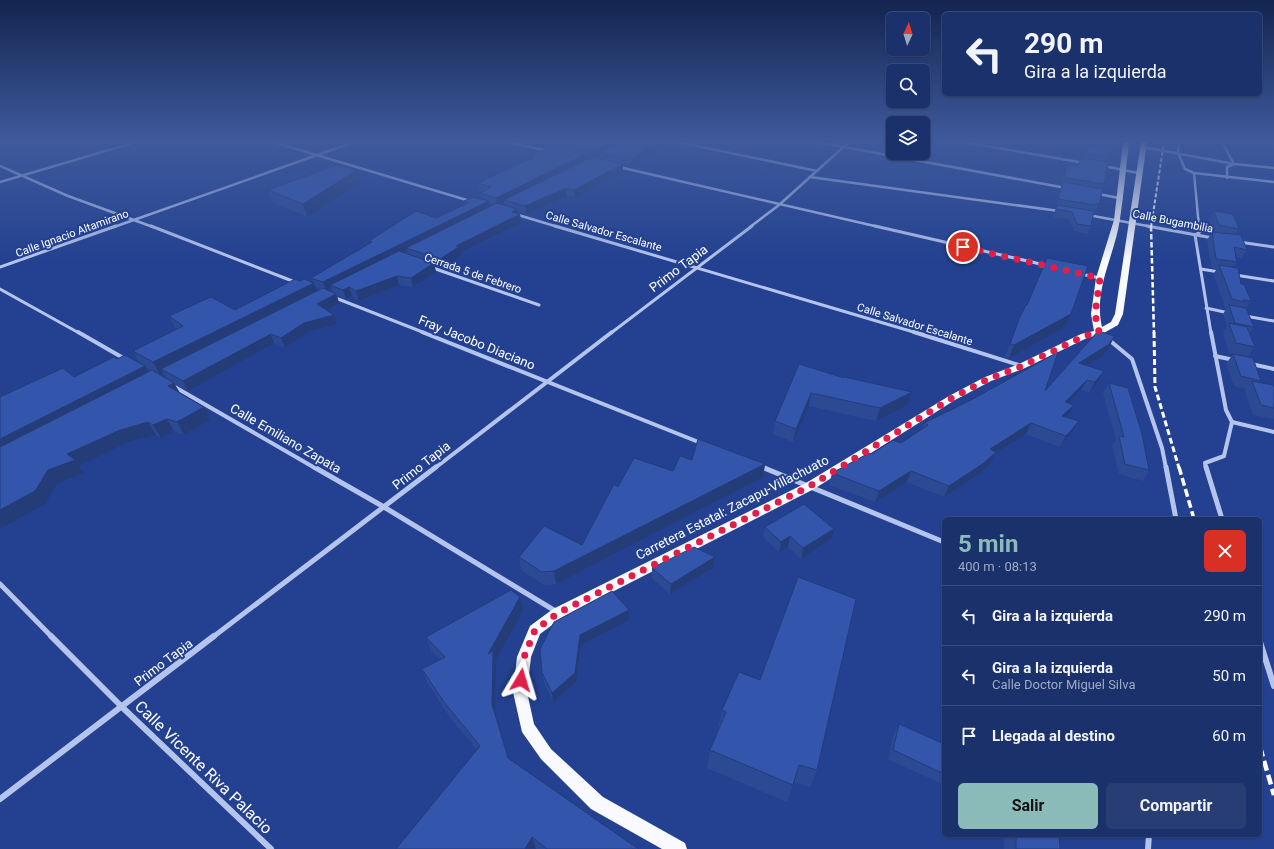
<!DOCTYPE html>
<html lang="es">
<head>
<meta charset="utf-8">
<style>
	body { margin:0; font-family:Roboto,sans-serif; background:#273d74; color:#f1f3f6; height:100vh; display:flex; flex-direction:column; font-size:15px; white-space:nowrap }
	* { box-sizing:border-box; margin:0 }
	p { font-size:13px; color:#9fa9c2 }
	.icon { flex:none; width:22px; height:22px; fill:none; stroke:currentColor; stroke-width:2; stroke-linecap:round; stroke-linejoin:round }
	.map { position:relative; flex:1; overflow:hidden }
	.side { position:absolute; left:942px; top:517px; width:320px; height:320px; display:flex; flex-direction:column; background:#1a316c; border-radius:6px; box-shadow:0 1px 3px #0004,0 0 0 1px #384c7f }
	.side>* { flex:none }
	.top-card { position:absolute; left:942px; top:12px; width:320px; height:84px; border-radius:6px; box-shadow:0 1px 3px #0004,0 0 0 1px #384c7f; background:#1a316c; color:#f1f3f6; overflow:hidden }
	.needle { width:26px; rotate:4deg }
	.buttons { position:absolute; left:886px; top:12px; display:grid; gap:8px }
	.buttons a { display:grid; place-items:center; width:44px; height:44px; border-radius:6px; background:#1a316c; box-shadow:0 1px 3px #0004,0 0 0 1px #384c7f; font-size:20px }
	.pin { position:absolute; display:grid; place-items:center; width:34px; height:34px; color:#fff; margin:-17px; border:2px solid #fff; border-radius:50%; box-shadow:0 1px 4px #0007 }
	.me { position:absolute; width:44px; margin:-22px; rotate:7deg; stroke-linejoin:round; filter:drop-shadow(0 0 3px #0008) }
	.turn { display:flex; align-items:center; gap:14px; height:84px; padding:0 16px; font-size:18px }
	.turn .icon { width:52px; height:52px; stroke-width:2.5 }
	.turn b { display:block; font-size:28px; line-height:34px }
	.round { display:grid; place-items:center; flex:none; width:42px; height:42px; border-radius:6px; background:#273d74 }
	.summary { display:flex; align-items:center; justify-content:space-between; height:68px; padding:0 16px }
	h1 { font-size:24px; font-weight:700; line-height:30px; color:#8bbbb9 }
	.primary-button { display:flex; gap:8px; margin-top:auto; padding:8px 16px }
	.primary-button a { flex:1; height:46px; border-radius:6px; background:#8bbbb9; color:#111; font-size:16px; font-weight:700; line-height:46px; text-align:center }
	.primary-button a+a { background:#273d74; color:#f1f3f6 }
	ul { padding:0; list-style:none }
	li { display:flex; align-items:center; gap:12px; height:60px; padding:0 16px; border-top:1px solid #384c7f }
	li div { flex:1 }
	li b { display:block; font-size:15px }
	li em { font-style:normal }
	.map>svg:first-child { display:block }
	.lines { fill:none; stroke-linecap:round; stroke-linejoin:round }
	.street-far4 { stroke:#b4c4ec; stroke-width:2.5 }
	.street-far3 { stroke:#b4c4ec; stroke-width:3 }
	.street-far2 { stroke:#b4c4ec; stroke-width:4 }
	.street-far1 { stroke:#b4c4ec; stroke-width:5 }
	.street { stroke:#b4c4ec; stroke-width:6 }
	.primary { fill:#f9faff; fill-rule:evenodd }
	.rail-far4 { stroke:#fff; stroke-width:2; stroke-dasharray:4 2; stroke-linecap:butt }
	.rail-far3 { stroke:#fff; stroke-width:2.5; stroke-dasharray:5.5 2.5; stroke-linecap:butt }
	.rail-far2 { stroke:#fff; stroke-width:3; stroke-dasharray:6 3; stroke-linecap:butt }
	.rail-far1 { stroke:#fff; stroke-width:3.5; stroke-dasharray:8 3.5; stroke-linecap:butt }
	.rail { stroke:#fff; stroke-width:4.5; stroke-dasharray:10 4.5; stroke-linecap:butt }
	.wall { fill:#2c4a94; fill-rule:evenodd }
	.shaded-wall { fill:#243c78 }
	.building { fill:#3356ac; stroke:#243c78 }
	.route { stroke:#e11d48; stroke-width:7; stroke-dasharray:0 12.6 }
	.labels { text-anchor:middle; stroke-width:4; stroke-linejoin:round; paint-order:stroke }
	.far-street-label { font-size:11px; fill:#fff; stroke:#234190 }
	.street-label { font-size:13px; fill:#fff; stroke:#234190 }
	.near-street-label { font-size:16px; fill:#fff; stroke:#234190 }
</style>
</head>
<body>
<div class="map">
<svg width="1274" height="849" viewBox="0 0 1274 849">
	<rect width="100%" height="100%" fill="#234190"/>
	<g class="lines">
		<g class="street-far4">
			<path d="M273 142 470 201"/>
			<path d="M509 142 548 151"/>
			<path d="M678 142 817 171"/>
			<path d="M817 142 1066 188"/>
			<path d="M963 142 1085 163"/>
			<path d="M1179 142 1178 153 1185 169 1194 173 1199 227"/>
			<path d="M1226 142 1224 146 1234 164 1227 167V178"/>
			<path d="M1143 147 1234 164 1274 168"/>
			<path d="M0 166 68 196 153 227"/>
			<path d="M1104 166 1138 173"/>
			<path d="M619 167 879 227"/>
			<path d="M1194 173 1274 182"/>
			<path d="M810 177 1059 211"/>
			<path d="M0 182 136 142"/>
			<path d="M1098 194 1119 198"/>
			<path d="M515 214 558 227"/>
			<path d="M1088 215 1153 227"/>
			<path d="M114 227 354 142"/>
			<path d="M750 227 779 205 849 142"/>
		</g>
		<g class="street-far3">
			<path d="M151 226 295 282"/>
			<path d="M555 226 917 333"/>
			<path d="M875 226 1049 266"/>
			<path d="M1147 226 1213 238"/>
			<path d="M1199 226 1200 232 1195 235 1211 333"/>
			<path d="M1239 242 1274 247"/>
			<path d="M0 267 116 226"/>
			<path d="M430 267 539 305"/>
			<path d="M1201 269 1219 272"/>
			<path d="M1081 274 1100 278"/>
			<path d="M1235 275 1274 281"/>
			<path d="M0 289 79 333"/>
			<path d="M333 297 425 333"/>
			<path d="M1206 308 1229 313"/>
			<path d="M1245 316 1274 321"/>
			<path d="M611 333 752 226"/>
		</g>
		<g class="street-far2">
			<path d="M78 332 125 359"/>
			<path d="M422 332 701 443"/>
			<path d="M914 332 1022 366"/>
			<path d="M1108 339 1132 359 1162 448 1166 468"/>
			<path d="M1215 356 1234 360"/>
			<path d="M1251 364 1274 369"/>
			<path d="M173 386 315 468"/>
			<path d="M1232 422 1274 432"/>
			<path d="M761 466 765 468"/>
			<path d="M435 468 612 332"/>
			<path d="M1206 468 1205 463 1224 456 1232 422 1226 410 1211 332"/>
		</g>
		<g class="street-far1">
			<path d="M314 467 384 507 557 612"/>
			<path d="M762 467 944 542"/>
			<path d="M1166 467 1176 519"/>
			<path d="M1206 467 1222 519"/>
			<path d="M0 584 52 637"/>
			<path d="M213 637 436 467"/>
		</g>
		<g class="street">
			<path d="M51 636 122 707 271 849"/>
			<path d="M1260 642 1274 686"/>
			<path d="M0 799 214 636"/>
			<path d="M1148 849 1149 835"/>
		</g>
		<path class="primary" d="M1123 142H1129C1126 167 1124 193 1120 219 1115 255 1093 289 1102 327L1111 322 1115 314 1141 142H1147L1123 314 1118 325 1102 334 1087 338 1025 368 991 381 955 400 814 489 563 617 540 634 531 657 527 692 534 724 551 749 603 797 685 843 687 849H662L591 809 541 759 522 732 513 692 517 657 530 626 553 609 806 483 949 396 985 377 1019 364 1081 334 1094 331 1091 314 1096 278 1114 220Z"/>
		<path class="rail-far4" d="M1151 227 1164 142"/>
		<path class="rail-far3" d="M1151 226 1154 333"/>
		<path class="rail-far2" d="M1154 332 1155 387 1179 468"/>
		<path class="rail-far1" d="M1179 467 1194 519"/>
		<path class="rail" d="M1260 747 1274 795"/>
	</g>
	<g class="wall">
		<path d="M570 147H662L631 166 623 164V171L575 197 567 196 526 214 517 212V213L520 214 521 223 461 252 462 255 442 268 434 265 436 272 413 287 399 285 359 301 352 296 346 299 337 295 339 303 326 310 334 315 337 324 308 332 285 348 274 343 188 391 174 383 180 393 204 407 210 420 184 435 174 431 161 438 156 435 128 442 79 466 84 473 58 483 45 504 0 529V397L74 377 117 359 139 363 133 351 177 329 175 328 169 316 235 310 300 281 313 282 311 278 370 243 369 241 436 218 464 205V201L481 199 480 193 481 192 479 191 478 183 530 159V156L570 152ZM600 154V158L594 157ZM584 156 590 158 584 161ZM504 202 505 206 500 204ZM489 203 494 205 490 207ZM407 250 408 255 403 253ZM316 287 321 289 317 291ZM331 288 333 292 327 290ZM145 367 152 371 149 372ZM163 373 166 378 160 375Z"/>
		<path d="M1085 153 1109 157 1106 162 1104 184 1101 189 1099 204 1095 212H1094L1091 226 1087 234 1074 231 1069 219 1053 217 1056 207H1055L1060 190 1062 185 1061 184 1064 172 1067 165 1077 166 1083 158Z"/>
		<path d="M357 170 360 182 307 217 272 202 268 190Z"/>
		<path d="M1214 211 1239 229 1235 234 1247 250 1241 259 1236 257 1237 262 1233 267 1241 284 1251 301 1246 308 1254 327 1250 333 1255 347 1248 356 1229 353 1223 333 1227 326 1223 314 1226 309 1213 274 1217 269 1211 268 1207 240 1212 232H1213L1209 220Z"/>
		<path d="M1071 314 1065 327 1009 358 1005 357 1019 319Z"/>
		<path d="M1109 347 1103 356 1087 365 1098 382 1089 393 1081 390 1069 403 1074 405 1068 416 1067 417 1072 432 1060 447 1026 434 995 453 991 463 979 474 944 497 907 482 875 502 829 485 832 473 871 454 901 443 922 429 924 423 1045 391Z"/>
		<path d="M1233 354 1261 381 1260 382 1274 388V419L1253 415 1245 391 1246 389 1234 386 1226 364Z"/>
		<path d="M799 364 844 378 907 405 876 421 809 406 793 442 773 434 775 421Z"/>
		<path d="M1109 383 1149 470 1143 481 1119 474 1112 446 1116 440 1103 393Z"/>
		<path d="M692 460 765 464 763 477 556 584 544 585 521 570 519 557 582 545 618 487 673 471Z"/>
		<path d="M765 527 831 539 801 559 788 547 779 552 763 537Z"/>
		<path d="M652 568H713L670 594 652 578Z"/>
		<path d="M520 597 523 611 495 661 496 665 495 717 508 758 631 844 639 849H396L477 750 449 716 427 682 422 669 440 660 431 651 426 637Z"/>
		<path d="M629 610V620L581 645 576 682 553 702 544 682 542 672Z"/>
		<path d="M722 710 817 770 810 787 794 782 787 802 707 768 710 750 719 728H718Z"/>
		<path d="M899 724 944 744V785L888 759 894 733Z"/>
		<path d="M1004 835H1059L1060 849H1004Z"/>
	</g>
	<g class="shaded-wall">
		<path d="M612 142H625L600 153V154L592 158 591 152Z"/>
		<path d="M660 142H671L631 166V159Z"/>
		<path d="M584 155V162L504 200V202L497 206 496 198Z"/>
		<path d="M623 164V171L575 197 574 190Z"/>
		<path d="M357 170 360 182 307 217 303 204Z"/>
		<path d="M566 188 567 196 526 214 525 206Z"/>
		<path d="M489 201 490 209 406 248 407 250 335 286 330 285 331 288 326 291 323 282Z"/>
		<path d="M517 209 518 215 520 214 521 223 461 252 462 255 442 268 440 259 456 246 512 212Z"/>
		<path d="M434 263 436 272 413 287 411 278Z"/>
		<path d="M397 276 399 285 359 301 356 291Z"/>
		<path d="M314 283 318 295 161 369 163 373 160 375 153 362Z"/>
		<path d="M349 287 352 296 346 299 343 290Z"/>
		<path d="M336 294 339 303 320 314 317 304Z"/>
		<path d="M1071 314 1065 327 1009 358 1014 345Z"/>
		<path d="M334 315 337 324 308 332 285 348 281 338 304 323Z"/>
		<path d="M271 334 274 343 188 391 183 381Z"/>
		<path d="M1115 336 1109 347 1103 356 1074 373 1079 363Z"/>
		<path d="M145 366 152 379 0 457V439Z"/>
		<path d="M1104 371 1098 382 1089 393 1095 382Z"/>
		<path d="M1087 380 1081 390 1059 413 1065 402Z"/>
		<path d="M174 383 181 395 168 386Z"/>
		<path d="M912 392 907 405 876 421 880 408Z"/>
		<path d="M811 393 809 406 793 442 796 429Z"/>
		<path d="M1074 405 1068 416 1056 427 1062 416Z"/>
		<path d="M204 407 210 420 184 435 177 422Z"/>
		<path d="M167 419 174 431 161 438 153 425Z"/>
		<path d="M1079 421 1072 432 1060 447 1066 436Z"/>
		<path d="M148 422 156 435 128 442 79 466 84 473 58 483 45 504 0 529V510L67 454 120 430Z"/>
		<path d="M1031 423 1026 434 995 453 991 463 979 474 944 497 949 486 990 449Z"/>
		<path d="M765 464 763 477 556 584 554 571Z"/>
		<path d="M911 471 907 482 875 502 879 491Z"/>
		<path d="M834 529 831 539 801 559 803 548Z"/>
		<path d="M790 536 788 547 779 552 781 542Z"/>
		<path d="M715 557 713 568 670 594 671 584Z"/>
		<path d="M520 597 523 611 495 661 496 665 495 718 492 704 488 654Z"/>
		<path d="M629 610V620L581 645 576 682 553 702 552 693 580 635Z"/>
		<path d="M532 837 536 849H525Z"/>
	</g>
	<g class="building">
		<path d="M578 142H612L591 152 570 147Z"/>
		<path d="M624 142H660L631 159 600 153Z"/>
		<path d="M1090 146 1111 149 1109 157 1085 153Z"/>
		<path d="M551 147 584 155 496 198 480 193 491 187 478 183 534 157 530 156Z"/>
		<path d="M592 157 623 164 574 190 566 188 525 206 504 200Z"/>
		<path d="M1082 158 1109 162 1104 184 1064 177 1067 165 1077 166Z"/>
		<path d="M337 165 357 170 303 204 268 190Z"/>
		<path d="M1063 182 1103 189 1099 204 1096 203 1095 205 1058 199Z"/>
		<path d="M473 197 489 201 323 282 311 278 372 242 369 241 416 211 436 218 468 203 464 201Z"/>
		<path d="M497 203 517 209 512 212 520 214 456 246H460L440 259 406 248Z"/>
		<path d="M1057 205 1094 211 1091 226 1077 224 1072 212 1056 209Z"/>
		<path d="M1214 211 1233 214 1239 229 1219 225Z"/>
		<path d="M1212 232 1241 235 1247 250 1234 247 1237 262 1216 259Z"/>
		<path d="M399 251 434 263 411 278 397 276 356 291 349 287 343 290 330 285Z"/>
		<path d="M1047 258 1088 266 1071 314 1014 345 1010 344 1019 319 1026 305H1027Z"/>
		<path d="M1219 265 1238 268 1241 284H1244L1251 301 1243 300 1244 302 1232 299Z"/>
		<path d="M295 279 300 281 304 279 314 283 153 362 133 351 183 326 169 316 211 297 235 310Z"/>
		<path d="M323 288 336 294 317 304 334 315 304 323 281 338 271 334 183 381 161 369Z"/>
		<path d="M1229 305 1246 308 1254 327 1235 323Z"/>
		<path d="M1229 323 1247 327 1255 347 1236 343Z"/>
		<path d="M1098 331 1115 336 1108 345 1079 363 1104 371 1095 382 1087 380 1065 402 1074 405 1062 416 1079 421 1066 436 1031 423 990 449 996 452 984 463 949 486 911 471 879 491 832 473 869 453 871 454 893 440 901 443 928 425 924 423 971 400 1058 352 1045 391Z"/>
		<path d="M1233 354 1253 358 1261 381 1241 376Z"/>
		<path d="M125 355 145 366 0 439V397L63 368 74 377 114 357 117 359Z"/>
		<path d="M799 364 844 378V377L912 392 880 408 811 393 796 429 775 421Z"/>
		<path d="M152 370 174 383 168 386 204 407 177 422 167 419 153 425 148 422 120 430 67 454 75 460 48 470 35 491 0 510V447Z"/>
		<path d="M1252 381 1273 385 1274 388V408L1261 405Z"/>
		<path d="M1109 383 1128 388 1142 434 1149 470 1125 464 1119 436 1124 437Z"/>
		<path d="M698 439 765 464 554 571 542 572 519 557 544 526 582 545 614 484 618 487 634 458 673 471 680 456 692 460Z"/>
		<path d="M804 504 834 529 803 548 790 536 781 542 765 527Z"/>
		<path d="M694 547 715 557 671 584 652 568Z"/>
		<path d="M798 577 856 599 817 770 799 765 793 785 710 750 726 712 722 710 739 672 760 680Z"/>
		<path d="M511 590 520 597 488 654 493 651 492 704 508 758 631 844 639 849H547L532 837 525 849H396L480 746 444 702 422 669 445 657 426 637Z"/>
		<path d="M612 591 629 610 580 635 575 673 552 693 542 672 540 649 554 622Z"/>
		<path d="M899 724 944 744V774L893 750Z"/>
		<path d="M1016 835H1059L1060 849H1016Z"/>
	</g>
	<linearGradient id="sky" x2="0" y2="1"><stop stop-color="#13244f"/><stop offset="0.54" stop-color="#3f5a9c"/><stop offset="1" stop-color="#3f5a9c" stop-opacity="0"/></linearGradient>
	<rect width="1274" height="261" fill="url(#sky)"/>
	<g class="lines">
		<path class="route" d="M521 680 524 657 535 630 558 613 810 486 952 398 988 379 1022 366 1084 336 1099 332 1095 314 1100 278 963 247"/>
	</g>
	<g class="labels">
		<g class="far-street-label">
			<text transform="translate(1173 221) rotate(11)" y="4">Calle Bugambilia</text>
			<text transform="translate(604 231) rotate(16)" y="4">Calle Salvador Escalante</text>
			<text transform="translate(72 233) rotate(-20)" y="4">Calle Ignacio Altamirano</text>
			<text transform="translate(473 273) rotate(19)" y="4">Cerrada 5 de Febrero</text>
			<text transform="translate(915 324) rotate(17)" y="4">Calle Salvador Escalante</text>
		</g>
		<g class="street-label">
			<text transform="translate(678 268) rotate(-37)" y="5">Primo Tapia</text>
			<text transform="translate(477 342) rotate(22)" y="5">Fray Jacobo Diaciano</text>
			<text transform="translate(286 438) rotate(30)" y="5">Calle Emiliano Zapata</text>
			<text transform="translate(421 465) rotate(-38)" y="5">Primo Tapia</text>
			<text transform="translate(732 507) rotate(-27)" y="5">Carretera Estatal: Zacapu-Villachuato</text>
			<text transform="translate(163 662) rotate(-37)" y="5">Primo Tapia</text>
		</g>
		<g class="near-street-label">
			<text transform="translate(204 767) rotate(44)" y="6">Calle Vicente Riva Palacio</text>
		</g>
	</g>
</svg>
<div class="buttons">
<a><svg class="needle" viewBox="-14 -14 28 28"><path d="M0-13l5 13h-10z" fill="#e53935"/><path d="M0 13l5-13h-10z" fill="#9fa9c2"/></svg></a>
<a><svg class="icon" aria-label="search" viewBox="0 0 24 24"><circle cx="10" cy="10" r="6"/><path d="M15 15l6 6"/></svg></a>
<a><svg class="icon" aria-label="layers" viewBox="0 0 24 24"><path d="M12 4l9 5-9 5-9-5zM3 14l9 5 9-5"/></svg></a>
</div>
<div class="pin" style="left:963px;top:247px;background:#d93025"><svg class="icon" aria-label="arrive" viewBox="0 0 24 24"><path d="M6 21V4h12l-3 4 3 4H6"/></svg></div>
<svg class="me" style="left:521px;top:680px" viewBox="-20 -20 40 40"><path d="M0-17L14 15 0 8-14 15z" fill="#e11d48" stroke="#fff" stroke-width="4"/></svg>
<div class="top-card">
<div class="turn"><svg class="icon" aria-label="left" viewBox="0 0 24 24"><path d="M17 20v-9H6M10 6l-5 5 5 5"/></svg><div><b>290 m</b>Gira a la izquierda</div></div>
</div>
<section class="side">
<div class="summary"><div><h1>5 min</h1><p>400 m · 08:13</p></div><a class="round" style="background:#d93025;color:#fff"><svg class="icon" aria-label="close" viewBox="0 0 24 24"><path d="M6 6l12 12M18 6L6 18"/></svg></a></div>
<ul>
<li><svg class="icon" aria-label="left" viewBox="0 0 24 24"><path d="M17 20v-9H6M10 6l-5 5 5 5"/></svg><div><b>Gira a la izquierda</b></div><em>290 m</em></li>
<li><svg class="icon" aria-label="left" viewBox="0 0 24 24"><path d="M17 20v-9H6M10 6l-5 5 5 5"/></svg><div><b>Gira a la izquierda</b><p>Calle Doctor Miguel Silva</p></div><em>50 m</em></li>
<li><svg class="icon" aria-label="arrive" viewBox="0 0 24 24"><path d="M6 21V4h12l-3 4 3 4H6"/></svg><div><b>Llegada al destino</b></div><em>60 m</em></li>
</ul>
<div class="primary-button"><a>Salir</a><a>Compartir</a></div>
</section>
</div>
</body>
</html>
